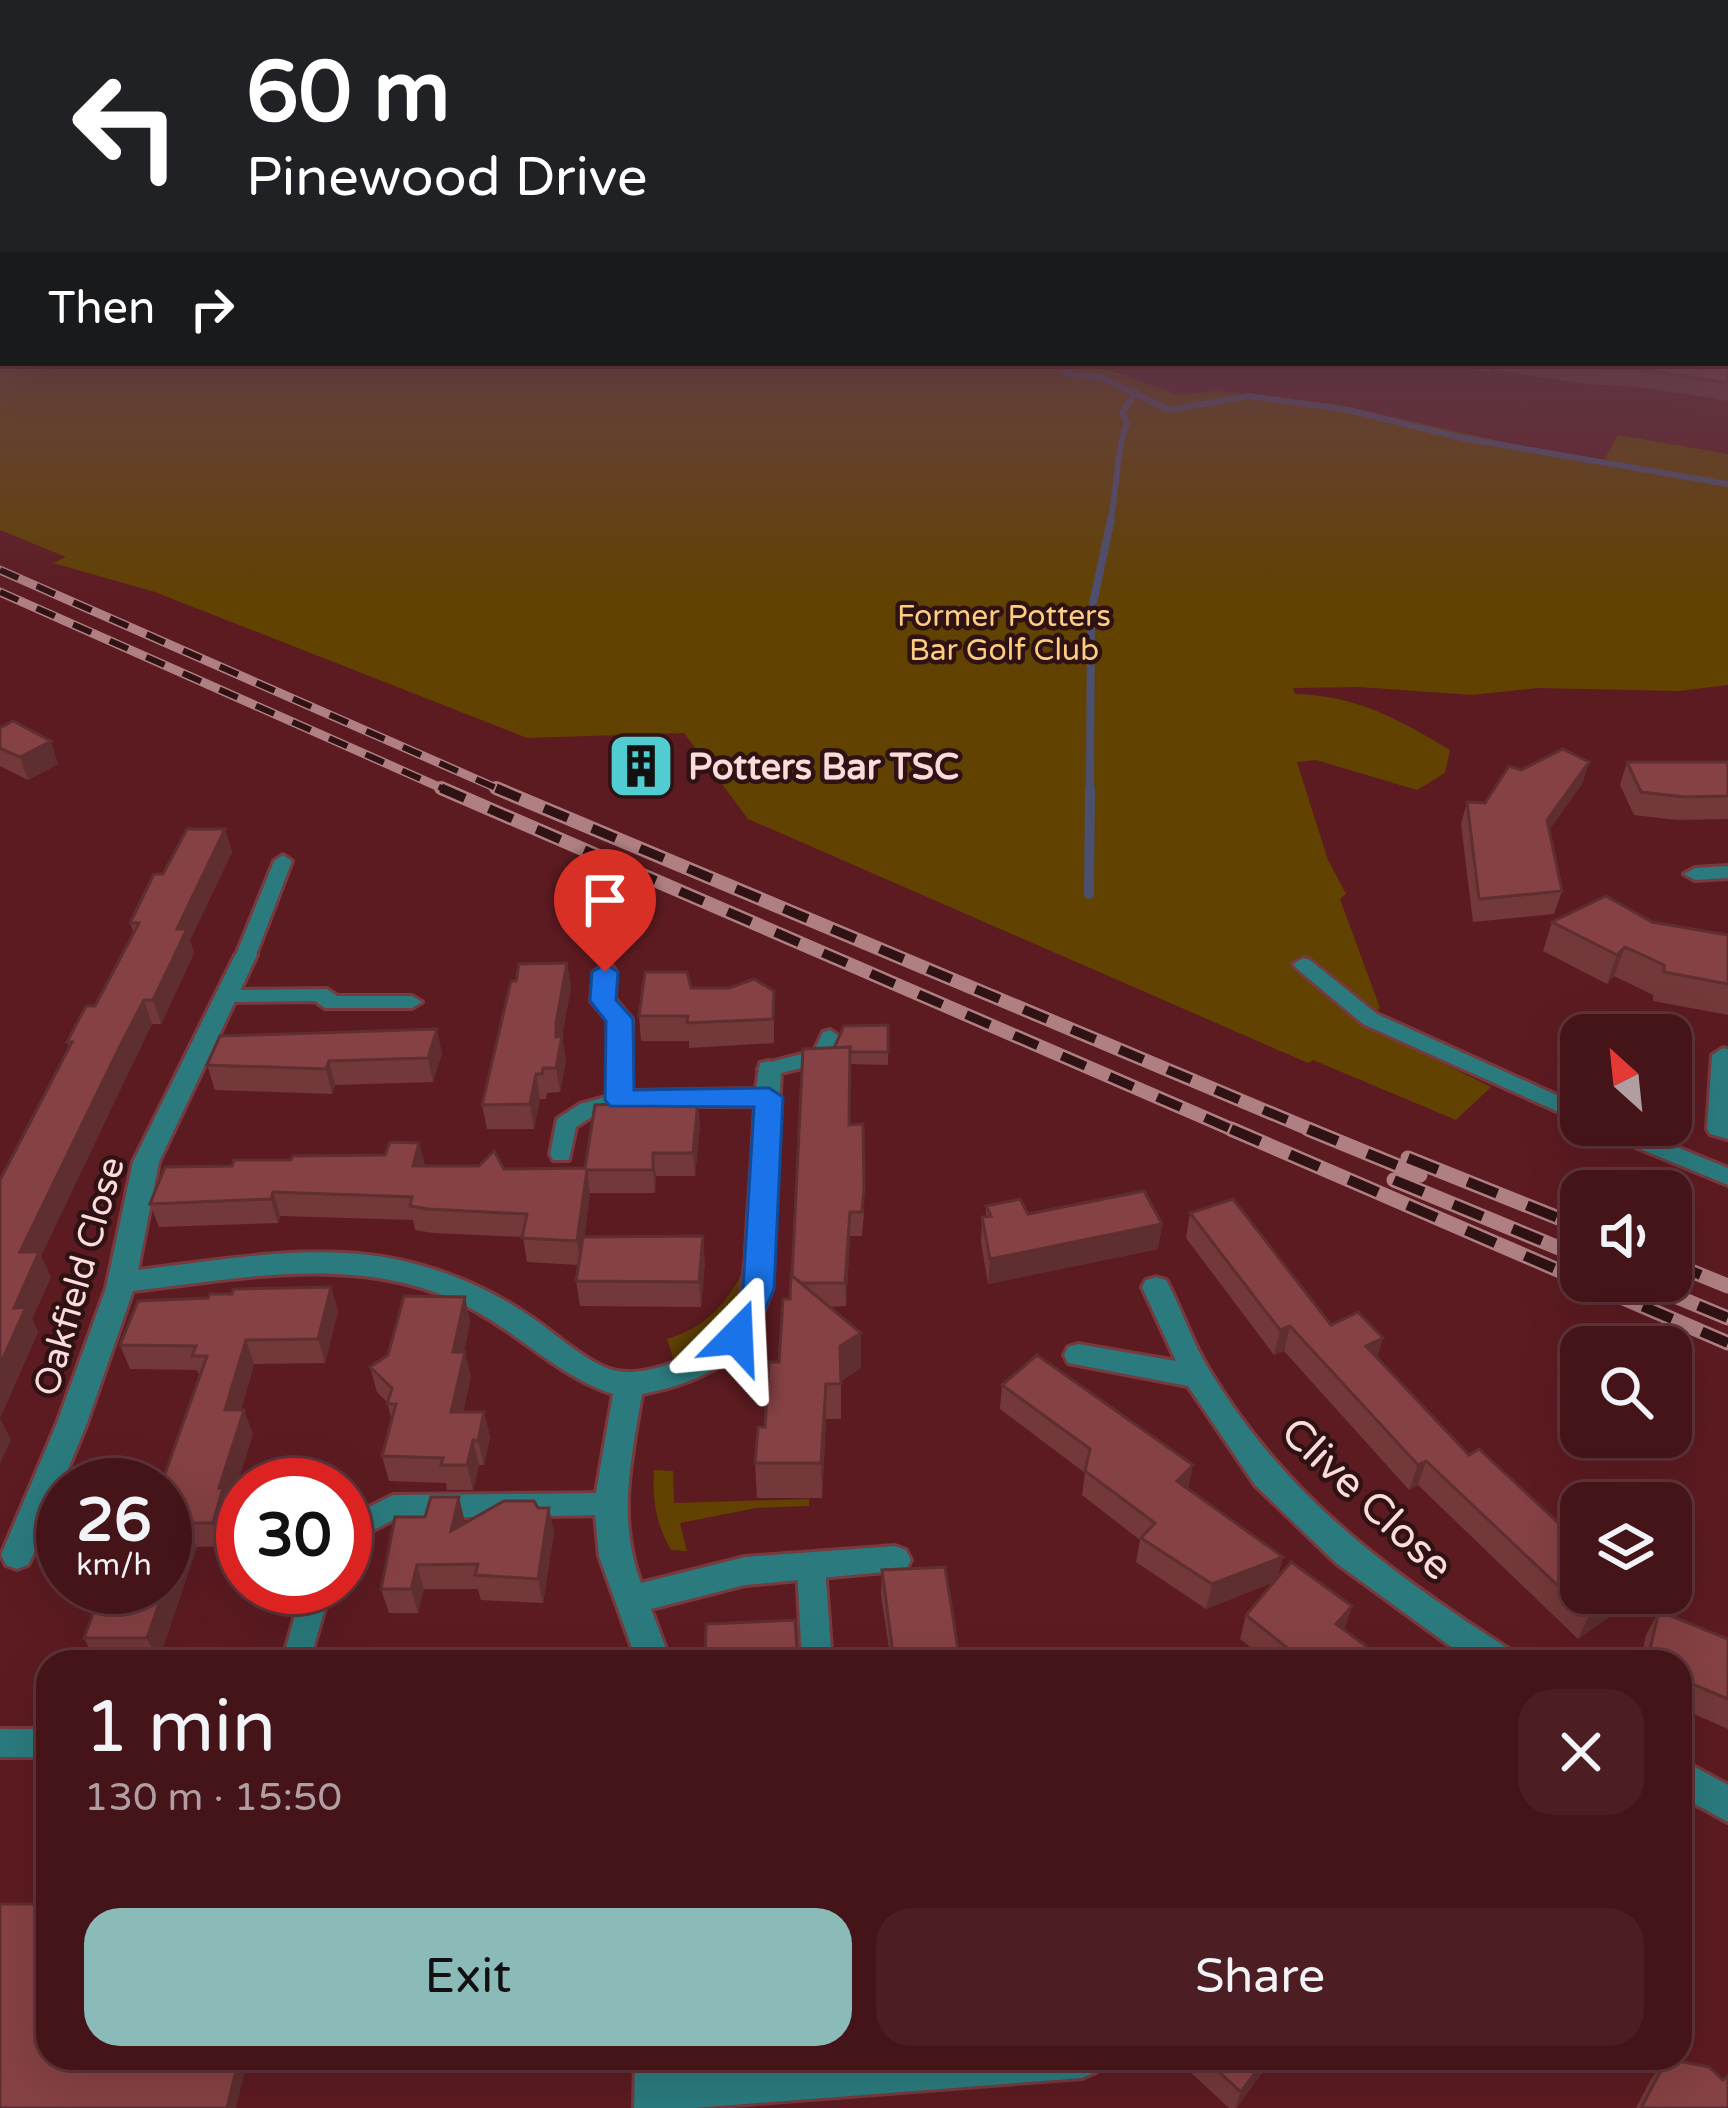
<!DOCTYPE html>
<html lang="en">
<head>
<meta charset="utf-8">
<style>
	body { margin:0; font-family:"Varela Round",sans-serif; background:#4c1d22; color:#f1f3f6; height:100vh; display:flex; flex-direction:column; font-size:45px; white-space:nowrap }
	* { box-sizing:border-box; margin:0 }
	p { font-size:39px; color:#b09ea2 }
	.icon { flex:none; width:66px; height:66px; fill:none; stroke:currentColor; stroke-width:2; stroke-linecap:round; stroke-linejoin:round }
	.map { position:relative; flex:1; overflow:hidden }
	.panel { position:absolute; left:36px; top:1650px; width:1656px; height:420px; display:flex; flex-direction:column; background:#451419; border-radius:36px; box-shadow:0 12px 48px #0002,0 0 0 3px #5d3338 }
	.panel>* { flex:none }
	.hud { position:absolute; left:0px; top:0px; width:1728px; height:366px; box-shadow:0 12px 48px #0002,0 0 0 3px #5d3338; background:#202124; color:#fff; overflow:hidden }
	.needle { width:78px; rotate:333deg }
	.controls { position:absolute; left:1560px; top:1014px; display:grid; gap:24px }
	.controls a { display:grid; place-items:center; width:132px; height:132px; border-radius:24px; background:#451419; box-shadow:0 12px 48px #0002,0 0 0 3px #5d3338; font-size:60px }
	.speed { position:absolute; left:36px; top:1458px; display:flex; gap:24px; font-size:60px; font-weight:700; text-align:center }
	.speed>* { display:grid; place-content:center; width:156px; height:156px; border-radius:50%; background:#451419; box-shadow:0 12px 48px #0002,0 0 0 3px #5d3338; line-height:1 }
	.speed small { font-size:30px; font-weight:400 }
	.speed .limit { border:18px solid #d22; background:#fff; color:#111 }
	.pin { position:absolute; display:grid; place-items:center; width:102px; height:102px; color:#fff; margin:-123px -51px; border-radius:50% 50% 50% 0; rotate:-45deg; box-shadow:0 0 12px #0007 }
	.pin .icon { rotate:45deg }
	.me { position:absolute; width:132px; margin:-66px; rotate:21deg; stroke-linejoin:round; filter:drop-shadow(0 0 9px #0008) }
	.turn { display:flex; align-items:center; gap:42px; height:252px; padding:0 48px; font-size:54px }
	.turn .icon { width:156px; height:156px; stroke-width:2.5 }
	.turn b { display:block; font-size:84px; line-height:102px }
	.then { display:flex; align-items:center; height:114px; padding:0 48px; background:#0003; gap:24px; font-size:45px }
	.round { display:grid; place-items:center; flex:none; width:126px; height:126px; border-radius:36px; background:#4c1d22 }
	.summary { display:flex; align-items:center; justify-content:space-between; height:204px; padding:0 48px }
	h1 { font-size:72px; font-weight:600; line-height:90px }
	.action { display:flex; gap:24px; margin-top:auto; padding:24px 48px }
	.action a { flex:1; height:138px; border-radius:36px; background:#8bbbb9; color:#111; font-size:48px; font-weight:600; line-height:138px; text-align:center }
	.action a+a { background:#4c1d22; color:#f1f3f6 }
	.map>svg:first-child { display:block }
	.green { fill:#614201 }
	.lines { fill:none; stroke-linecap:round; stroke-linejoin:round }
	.stream-far2 { stroke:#4c506f; stroke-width:6 }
	.stream-far1 { stroke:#4c506f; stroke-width:8 }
	.stream { stroke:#4c506f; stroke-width:10 }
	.lane-casing { stroke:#763a3f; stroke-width:6 }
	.street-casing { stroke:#763a3f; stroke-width:6 }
	.lane { fill:#2b7b7e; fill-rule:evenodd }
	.street { fill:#2b7b7e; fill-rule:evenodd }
	.rail-far2-casing { stroke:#b07f82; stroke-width:9 }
	.rail-far1-casing { stroke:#b07f82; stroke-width:14 }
	.rail-casing { stroke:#b07f82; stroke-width:15 }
	.rail-far2 { stroke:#2f1213; stroke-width:6; stroke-dasharray:20; stroke-linecap:butt }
	.rail-far1 { stroke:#2f1213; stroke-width:9; stroke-dasharray:26; stroke-linecap:butt }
	.rail { stroke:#2f1213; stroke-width:10; stroke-dasharray:32; stroke-linecap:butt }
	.wall { fill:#73383a }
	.shaded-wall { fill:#5e2e30 }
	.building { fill:#864144; stroke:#5e2e30; stroke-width:3 }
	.route { fill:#1a73e8; stroke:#114b97; stroke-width:3 }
	.labels { text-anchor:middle; stroke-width:9; stroke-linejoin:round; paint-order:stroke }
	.far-park-label { font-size:30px; fill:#fdcd80; stroke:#2f1213 }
	.poi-label { font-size:36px; font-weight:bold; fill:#fddbdb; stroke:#2f1213; text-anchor:start }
	.street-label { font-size:36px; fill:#fddbdb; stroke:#2f1213 }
	.near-street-label { font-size:42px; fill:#fddbdb; stroke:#2f1213 }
</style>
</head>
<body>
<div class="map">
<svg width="1728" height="2108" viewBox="0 0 1728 2108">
	<rect width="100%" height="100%" fill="#5c1b21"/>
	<g class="green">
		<path d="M0 308 3 363H1089L1179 395 1216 391 1333 404 1602 464 1618 435 1728 454V685L1679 691 1537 688 1472 695 1359 687 1293 688 1295 694C1355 695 1399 719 1450 750L1445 773 1417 790 1316 760 1297 762 1328 860 1346 894 1340 899 1380 1008 1362 1023 1491 1087 1456 1120 1313 1060 1308 1063 748 819 684 733 527 738 155 592 53 563 66 557 0 530Z"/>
		<path d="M743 1272C739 1322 722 1342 674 1361L667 1339C705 1328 725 1305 743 1272Z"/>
		<path d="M654 1470 673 1471 674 1503 809 1499V1506L756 1508 680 1523 687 1551 671 1550C656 1524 652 1499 654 1470Z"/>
	</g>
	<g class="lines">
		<g class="stream-far2">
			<path d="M1073 363 1065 373 1103 378 1169 410 1248 396 1349 410 1462 438 1728 484"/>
			<path d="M1110 522C1117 489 1116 454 1127 423L1122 412 1136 392"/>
		</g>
		<path class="stream-far1" d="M1090 791 1091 613 1111 519"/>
		<path class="stream" d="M1089 894 1090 788"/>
		<defs>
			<g id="lane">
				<path d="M283 855 292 861 256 955 246 961 239 959 236 955 274 861Z"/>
				<path d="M1303 958 1310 960 1377 1014 1581 1106V1122L1363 1024 1296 968 1293 964Z"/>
				<path d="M327 989 337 996H412L422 1002 412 1008H325L315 1001 229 1002 219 996 229 990Z"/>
				<path d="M830 1030 840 1037 830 1061 769 1076 758 1069 762 1064 814 1051 823 1032Z"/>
				<path d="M1723 1048 1728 1049V1139L1710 1134 1707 1129 1712 1055Z"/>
				<path d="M620 1093 631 1100 628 1105 596 1114 576 1127 569 1160H553L550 1154 557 1119 580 1104Z"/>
				<path d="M1591 1125H1623L1728 1168V1185L1594 1130Z"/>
				<path d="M609 1493 619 1496 623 1504 619 1512 609 1515 397 1518 345 1545V1519L393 1495Z"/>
				<path d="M811 1555 821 1558 825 1567 832 1662H802L797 1567 801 1558Z"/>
				<path d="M303 1587H331L310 1660 294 1662 285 1651Z"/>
				<rect x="0" y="1729" width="48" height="28"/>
			</g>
			<g id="street">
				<path d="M1728 866V878L1695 880 1684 874 1695 868Z"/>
				<path d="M246 948 257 955 159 1162 138 1270C230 1259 329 1239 419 1265 460 1276 500 1295 534 1319 557 1335 577 1354 602 1366 624 1377 649 1371 672 1363 748 1336 744 1284 748 1215 751 1178 753 1142 755 1106H611L608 1100V1021L591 1001 594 972 605 965 613 967 616 972 615 999 632 1019V1091L756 1089 760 1063 769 1061 781 1069 772 1289C750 1357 710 1381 642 1394 631 1460 617 1519 641 1583L745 1557 895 1546 906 1550 911 1560 906 1570 745 1585 651 1609 671 1662H637L599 1556 594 1504 613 1394C558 1376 520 1334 470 1308 366 1252 245 1278 133 1291L87 1423 33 1555 28 1565 17 1569 6 1565 1 1555 57 1423 106 1288 133 1162 235 955Z"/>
				<path d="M1156 1277 1166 1280C1182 1309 1192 1343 1210 1371 1286 1497 1390 1573 1512 1651L1517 1662H1472L1336 1563 1255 1485 1188 1386 1068 1363 1064 1355 1068 1347 1078 1344 1176 1361 1142 1287 1146 1280Z"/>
				<path d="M1680 1759 1728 1785V1822L1680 1796Z"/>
				<path d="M635 2058H675V2069L824 2058H1102L1096 2072 1082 2078 694 2108H634Z"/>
			</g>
		</defs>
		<use href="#lane" class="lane-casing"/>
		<use href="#street" class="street-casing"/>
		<use href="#lane" class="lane"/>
		<use href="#street" class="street"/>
		<defs>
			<g id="rail-far2">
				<path d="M0 570 503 791"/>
				<path d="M0 592 448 791"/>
			</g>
			<g id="rail-far1">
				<path d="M441 788 1238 1132"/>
				<path d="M496 788 1316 1132"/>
			</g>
			<g id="rail">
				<path d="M1231 1129 1581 1280"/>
				<path d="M1308 1129 1420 1175"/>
				<path d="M1408 1158 1581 1227"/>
				<path d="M1394 1180 1581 1257"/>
				<path d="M1671 1263 1728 1286"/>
				<path d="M1584 1281 1728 1343"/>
				<path d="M1639 1281 1728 1318"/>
			</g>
		</defs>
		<use href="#rail-far2" class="rail-far2-casing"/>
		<use href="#rail-far1" class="rail-far1-casing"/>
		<use href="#rail" class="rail-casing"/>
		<use href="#rail-far2" class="rail-far2"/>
		<use href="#rail-far1" class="rail-far1"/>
		<use href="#rail" class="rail"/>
	</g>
	<g class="wall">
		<path d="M1725 325 1728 326V401L1640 387 1585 384 1491 369 1489 372 1448 363H1725Z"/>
		<path d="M0 728 58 764 28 780 0 766Z"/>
		<path d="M1589 762 1582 784 1549 830 1562 891 1554 914 1473 922 1461 824 1467 802 1485 803 1521 770Z"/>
		<path d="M1627 762H1728V819L1677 820 1634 815 1620 785Z"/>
		<path d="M225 829 232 852 190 940 194 953 161 1024H152L131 1066 41 1256 51 1277 32 1319 38 1332 0 1418 69 1047 67 1042 95 1006 134 933 130 923 163 874Z"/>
		<path d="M1552 922H1652L1728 935V1015L1653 1001V995L1614 976 1607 984 1543 951Z"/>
		<path d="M567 963 571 987 562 1036 566 1061 560 1092 547 1093 546 1099H540L534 1129H487L482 1105 516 981Z"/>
		<path d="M691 988 774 991V1043L689 1048V1041H641L639 1016Z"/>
		<path d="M888 1025V1065L850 1064 849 1125 864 1213 862 1236H850L846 1306 829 1307 861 1333V1368L841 1381V1419H826L822 1498H757L755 1463 765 1427 779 1362 792 1276 834 1048Z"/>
		<path d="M442 1053 433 1082 335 1085 332 1094 215 1090 207 1065Z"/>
		<path d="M700 1124 695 1176H656L655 1193H590L584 1237 705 1261 701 1307 580 1306 576 1281 578 1265 527 1262 523 1237 433 1233 415 1230 413 1220 280 1216 278 1223 159 1227 150 1204 232 1166 291 1160 385 1155 419 1143 425 1166 504 1169 585 1168Z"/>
		<path d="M986 1206 1028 1214 1162 1224 1158 1249 988 1284 981 1242 982 1217H986Z"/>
		<path d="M1190 1213 1331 1325 1383 1338 1377 1358 1581 1593H1625L1616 1612 1578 1639 1418 1485 1409 1490 1284 1351 1274 1355 1186 1238Z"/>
		<path d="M331 1287 338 1311 325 1363 254 1364 241 1410 253 1434 230 1506 233 1512 223 1546 197 1547 158 1662 96 1661 84 1638 165 1587 200 1376 197 1370 130 1369 120 1345 208 1298 232 1294Z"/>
		<path d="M465 1297 470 1322 464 1352 471 1377 463 1412H484L490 1437 484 1465H479L473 1490H447L446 1483 389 1481 382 1456 392 1421 387 1402 377 1392 370 1367Z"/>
		<path d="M1002 1385 1188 1490 1283 1557 1277 1579 1352 1606 1344 1630 1388 1662H1269L1240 1639 1246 1615 1274 1582 1206 1609 1136 1562 1140 1540 1082 1495 1085 1473 1000 1409Z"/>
		<path d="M425 1517 554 1532 543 1603 481 1600 478 1589H424L418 1613H389L381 1589Z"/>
		<path d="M882 1570 960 1662H891L881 1595Z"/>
		<path d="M1659 1611 1728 1639V1729L1680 1708V1662H1640L1646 1635Z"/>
		<path d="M1175 2058H1273L1236 2108H1229Z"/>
		<path d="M1667 2059 1723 2080 1728 2108H1636L1651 2079Z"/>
	</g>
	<g class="shaded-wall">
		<path d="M51 741 58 764 28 780 20 757Z"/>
		<path d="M1589 762 1582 784 1540 842 1547 820Z"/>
		<path d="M225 829 232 852 190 940 194 953 161 1024 153 1000 177 929Z"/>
		<path d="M1625 947 1614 976 1607 984 1617 955Z"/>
		<path d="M567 963 571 987 560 1047 562 1036 566 1061 560 1092 556 1068V1023Z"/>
		<path d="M144 1000 152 1024 41 1256 51 1277 32 1319 38 1332 0 1418V1365L14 1308 20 1252Z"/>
		<path d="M437 1029 442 1053 433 1082 428 1058Z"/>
		<path d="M329 1061 335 1085 332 1094 326 1069Z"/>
		<path d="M536 1074 540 1099 534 1129 530 1104Z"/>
		<path d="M698 1100 700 1124 695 1176 693 1153Z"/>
		<path d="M419 1143 425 1166H413Z"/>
		<path d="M653 1153 656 1176 655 1193 653 1170Z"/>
		<path d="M587 1170 590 1193 581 1265 577 1241Z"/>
		<path d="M273 1192 280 1216 278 1223 271 1199Z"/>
		<path d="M850 1212V1236L846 1306 845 1283Z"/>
		<path d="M1162 1224 1158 1249 988 1284 990 1259Z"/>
		<path d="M703 1236 705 1261 701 1307 699 1282Z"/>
		<path d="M331 1287 338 1311 325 1363 318 1339Z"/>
		<path d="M465 1297 470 1322 459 1377 453 1352Z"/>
		<path d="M1290 1326 1284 1351 1274 1355 1280 1330Z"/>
		<path d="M861 1333V1368L840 1381V1346Z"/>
		<path d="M1383 1338 1375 1363 1366 1346Z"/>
		<path d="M246 1340 254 1364 234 1434 225 1410Z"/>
		<path d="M465 1352 471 1377 457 1436 451 1412Z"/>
		<path d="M826 1384V1419L822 1498 821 1463Z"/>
		<path d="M244 1410 253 1434 230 1506 233 1512 223 1546 213 1523 219 1488Z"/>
		<path d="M484 1412 490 1437 484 1465 478 1441Z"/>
		<path d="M0 1418 11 1440 0 1464Z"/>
		<path d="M473 1440 479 1465 473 1490 467 1465Z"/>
		<path d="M1426 1461 1418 1485 1409 1490 1418 1465Z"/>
		<path d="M1193 1465 1188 1490 1177 1481Z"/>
		<path d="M459 1497 465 1522 451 1531Z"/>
		<path d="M549 1508 554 1532 543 1603 538 1579Z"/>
		<path d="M186 1523 197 1547 158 1662 147 1638Z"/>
		<path d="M1283 1557 1276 1581 1206 1609 1212 1584Z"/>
		<path d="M417 1565 424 1589 418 1613 411 1589Z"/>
		<path d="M1620 1593H1625L1616 1612 1578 1639 1589 1615Z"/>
		<path d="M1352 1606 1344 1631 1336 1624Z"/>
		<path d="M239 2058H248L236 2108H227Z"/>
		<path d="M1266 2058H1273L1235 2108 1241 2092Z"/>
	</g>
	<g class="building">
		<path d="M1725 325 1728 326V348H1725Z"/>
		<path d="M1566 363H1721L1728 364V383L1645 370 1589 367Z"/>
		<path d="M13 721 51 741 20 757 0 748V728Z"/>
		<path d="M1563 749 1589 762 1547 820 1562 891 1479 899 1467 802 1485 803 1509 766 1521 770Z"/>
		<path d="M1627 762H1728V796L1685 797 1641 792Z"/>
		<path d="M187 829H225L177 929H187L169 967 153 1000H144L122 1042 20 1252H39L14 1308 26 1307 0 1365V1180L72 1042H67L86 1006H95L139 923H130L154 874H163Z"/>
		<path d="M1606 896 1652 922 1728 935V984L1664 972V965L1625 947 1617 955 1552 922Z"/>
		<path d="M567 963 556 1023V1037L562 1036 556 1068H543L542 1074H536L530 1104 482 1105 511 981H516L519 964Z"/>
		<path d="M645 972H687L691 988H729L754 979 774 991 773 1019 687 1023 688 1016H639Z"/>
		<path d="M888 1025V1052H850V1047L834 1048 844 1026Z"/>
		<path d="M437 1029 428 1058 329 1061 326 1069 207 1065 220 1036Z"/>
		<path d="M850 1047 849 1125 863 1124 864 1189 862 1212H850L845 1283H801L792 1276 803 1049Z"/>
		<path d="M698 1100 693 1153H653V1170H587L577 1241 522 1238 527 1214 428 1209 410 1206 412 1197 273 1192 271 1199 150 1204 165 1167 232 1166 234 1160H291L293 1156 385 1155 390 1142 419 1143 413 1166H479L494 1151 504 1169 585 1168 595 1105Z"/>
		<path d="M1144 1191 1162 1224 990 1259 982 1217 991 1216 986 1206 1020 1199 1028 1214Z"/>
		<path d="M1233 1199 1331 1325 1358 1312 1383 1338 1366 1346 1469 1455 1479 1449 1581 1544V1593H1620L1589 1615 1426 1461 1418 1465 1290 1326 1280 1330 1190 1213Z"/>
		<path d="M703 1236 699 1282 576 1281 583 1237Z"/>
		<path d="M791 1275 861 1333 840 1346 841 1384H826L821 1463H755L758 1427H765L769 1362H779L783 1299H790Z"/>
		<path d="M331 1287 318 1339 246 1340 225 1410H244L219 1488H223L213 1523H186L165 1586V1485H161L207 1356H192L196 1346 120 1345 138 1301 208 1298 210 1294H232L233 1289Z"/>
		<path d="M404 1296 465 1297 453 1352H465L451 1412H484L478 1441 473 1440 467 1465H441L443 1458 382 1456 396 1404H387L392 1388 370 1367 388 1355Z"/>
		<path d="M1037 1355 1193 1465 1177 1481 1283 1557 1212 1584 1141 1538 1155 1523 1085 1471 1090 1449 1002 1385Z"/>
		<path d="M431 1497H459L451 1531 504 1501H534L538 1508H549L538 1579 475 1575 478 1564 417 1565 411 1589H381L395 1517H425Z"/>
		<path d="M1291 1562 1352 1606 1336 1624 1388 1662H1305L1246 1615Z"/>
		<path d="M945 1567 960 1662H894L882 1570Z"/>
		<path d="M103 1587H165L147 1638H84Z"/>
		<path d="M1659 1611 1728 1639V1699L1680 1679V1662H1647Z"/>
		<path d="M795 1620 798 1662H705L706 1624Z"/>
		<path d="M1680 1816 1689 1823 1680 1836Z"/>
		<path d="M0 1904H48V2058H239L227 2108H0Z"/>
		<path d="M1204 2058H1266L1241 2092Z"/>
		<path d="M1667 2059 1709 2067 1723 2080 1728 2076V2108H1641Z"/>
	</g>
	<linearGradient id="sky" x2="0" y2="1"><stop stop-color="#330f12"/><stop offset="0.51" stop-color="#663f4e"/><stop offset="1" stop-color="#663f4e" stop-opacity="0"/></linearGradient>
	<rect width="1728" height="603" fill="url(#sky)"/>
	<path class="route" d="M605 964 618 972 616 1000 633 1019 634 1090 769 1088 783 1097 774 1289 749 1346 737 1349 726 1346 721 1337 743 1289 754 1107 610 1106 605 1100 606 1021 590 1001 592 972Z"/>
	<defs>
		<symbol id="building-square" viewBox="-11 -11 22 22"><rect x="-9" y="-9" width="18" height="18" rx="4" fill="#51ccd1" stroke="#2f1213"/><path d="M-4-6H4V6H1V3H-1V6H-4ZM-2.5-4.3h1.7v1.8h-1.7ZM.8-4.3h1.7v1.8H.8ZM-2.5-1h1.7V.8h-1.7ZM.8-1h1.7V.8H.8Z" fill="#111"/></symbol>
	</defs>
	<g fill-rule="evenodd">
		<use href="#building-square" x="603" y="728" width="76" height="76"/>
	</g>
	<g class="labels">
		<g class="far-park-label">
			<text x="1004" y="626">Former Potters<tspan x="1004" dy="34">Bar Golf Club</tspan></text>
		</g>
		<g class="poi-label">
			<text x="688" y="779">Potters Bar TSC</text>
		</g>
		<g class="street-label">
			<text transform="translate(78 1276) rotate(-74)" y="13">Oakfield Close</text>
		</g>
		<g class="near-street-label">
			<text transform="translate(1368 1498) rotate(43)" y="15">Clive Close</text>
		</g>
	</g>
</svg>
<div class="controls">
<a><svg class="needle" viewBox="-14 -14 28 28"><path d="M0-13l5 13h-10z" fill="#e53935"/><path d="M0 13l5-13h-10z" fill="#b09ea2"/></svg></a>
<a><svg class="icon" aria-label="sound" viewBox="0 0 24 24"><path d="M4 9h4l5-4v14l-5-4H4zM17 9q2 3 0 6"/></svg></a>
<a><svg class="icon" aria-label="search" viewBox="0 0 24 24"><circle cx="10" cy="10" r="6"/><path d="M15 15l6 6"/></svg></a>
<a><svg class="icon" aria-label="layers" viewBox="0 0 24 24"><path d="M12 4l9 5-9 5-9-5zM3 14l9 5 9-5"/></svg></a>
</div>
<div class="speed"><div>26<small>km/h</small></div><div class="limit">30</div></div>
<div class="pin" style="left:605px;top:972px;background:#d93025"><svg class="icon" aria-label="arrive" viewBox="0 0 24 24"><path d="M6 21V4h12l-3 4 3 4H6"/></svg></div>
<svg class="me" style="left:737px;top:1337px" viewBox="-20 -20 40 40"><path d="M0-17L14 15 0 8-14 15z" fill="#1a73e8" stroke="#fff" stroke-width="4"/></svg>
<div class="hud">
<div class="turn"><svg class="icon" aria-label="left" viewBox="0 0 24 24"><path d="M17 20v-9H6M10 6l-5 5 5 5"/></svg><div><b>60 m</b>Pinewood Drive</div></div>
<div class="then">Then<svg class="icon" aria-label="right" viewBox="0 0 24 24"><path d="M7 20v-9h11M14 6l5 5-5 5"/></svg></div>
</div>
<section class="panel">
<div class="summary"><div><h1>1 min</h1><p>130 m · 15:50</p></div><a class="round"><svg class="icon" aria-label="close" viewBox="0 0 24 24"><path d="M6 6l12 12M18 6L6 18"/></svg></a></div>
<div class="action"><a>Exit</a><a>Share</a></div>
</section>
</div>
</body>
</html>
